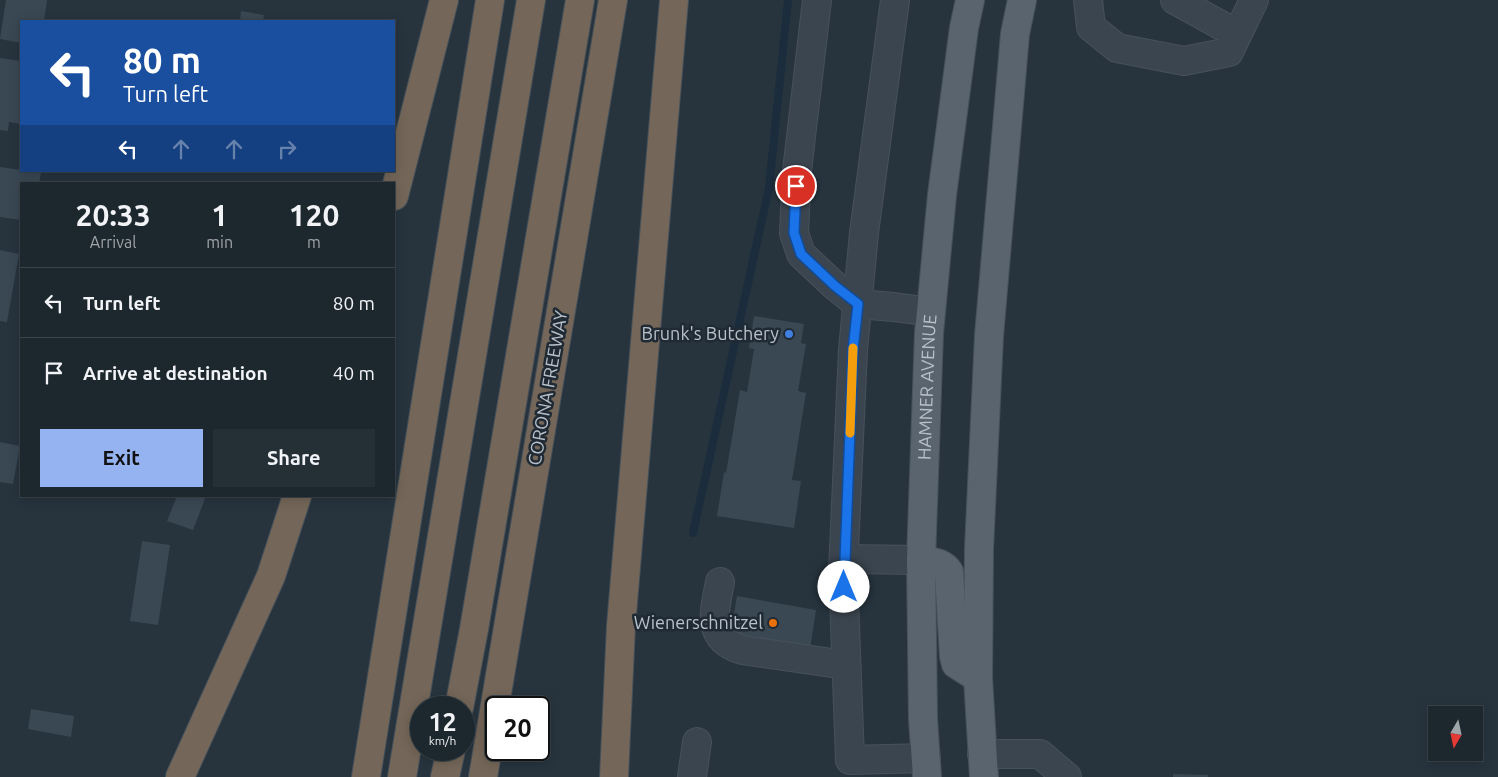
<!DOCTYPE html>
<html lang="en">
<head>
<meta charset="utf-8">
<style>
	body { margin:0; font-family:Ubuntu,sans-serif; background:#252f36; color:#f1f3f6; height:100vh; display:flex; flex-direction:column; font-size:19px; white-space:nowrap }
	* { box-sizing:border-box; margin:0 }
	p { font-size:16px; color:#a0a5aa }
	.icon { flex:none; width:28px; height:28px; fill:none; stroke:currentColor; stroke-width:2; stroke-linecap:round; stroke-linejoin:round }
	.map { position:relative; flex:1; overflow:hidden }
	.sheet { position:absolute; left:20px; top:182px; width:375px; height:315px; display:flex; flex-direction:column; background:#1d272e; border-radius:0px; box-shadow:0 2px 12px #0003,0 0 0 1px #3b444a }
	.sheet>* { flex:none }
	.hud { position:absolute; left:20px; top:20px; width:375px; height:152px; border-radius:0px; box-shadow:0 2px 12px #0003,0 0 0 1px #3b444a; background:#1a4fa0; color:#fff; overflow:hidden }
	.needle { width:32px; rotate:189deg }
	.buttons { position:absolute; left:1428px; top:706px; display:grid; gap:10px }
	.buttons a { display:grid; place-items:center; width:55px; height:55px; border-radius:0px; background:#1d272e; box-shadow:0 2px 12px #0003,0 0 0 1px #3b444a; font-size:25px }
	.speed { position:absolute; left:410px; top:696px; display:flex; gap:10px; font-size:25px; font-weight:700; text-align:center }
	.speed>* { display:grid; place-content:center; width:65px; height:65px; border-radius:50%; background:#1d272e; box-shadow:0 2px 12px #0003,0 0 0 1px #3b444a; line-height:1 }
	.speed small { font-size:12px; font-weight:400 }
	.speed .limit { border:2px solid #111; border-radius:8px; background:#fff; color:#111 }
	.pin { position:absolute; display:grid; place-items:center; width:42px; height:42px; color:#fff; margin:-21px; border:2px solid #fff; border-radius:50%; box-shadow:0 1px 5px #0007 }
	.me { position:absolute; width:55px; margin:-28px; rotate:0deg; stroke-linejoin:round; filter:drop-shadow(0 0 4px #0008) }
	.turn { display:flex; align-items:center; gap:18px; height:105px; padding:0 20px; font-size:22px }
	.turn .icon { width:65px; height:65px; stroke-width:2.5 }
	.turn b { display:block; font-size:35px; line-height:42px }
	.lanes { display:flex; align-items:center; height:48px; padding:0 20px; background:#0003; justify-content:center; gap:25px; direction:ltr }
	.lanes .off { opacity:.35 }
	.eta { display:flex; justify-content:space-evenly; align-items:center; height:85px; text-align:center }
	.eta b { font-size:30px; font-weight:700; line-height:35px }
	.action { display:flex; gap:10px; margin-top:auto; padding:10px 20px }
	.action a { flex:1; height:58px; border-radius:0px; background:#95b2f1; color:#111; font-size:20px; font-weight:700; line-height:58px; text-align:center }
	.action a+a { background:#252f36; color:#f1f3f6 }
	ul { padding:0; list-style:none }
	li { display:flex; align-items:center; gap:15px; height:70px; padding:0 20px; border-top:1px solid #3b444a }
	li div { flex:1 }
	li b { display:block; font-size:19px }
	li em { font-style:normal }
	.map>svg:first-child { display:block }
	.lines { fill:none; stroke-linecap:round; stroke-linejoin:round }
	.stream { stroke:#1b2c3c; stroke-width:8 }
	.building { fill:#3a4854 }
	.minor-casing { stroke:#48515b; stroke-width:30 }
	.major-casing { stroke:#48515b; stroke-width:30 }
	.highway-casing { stroke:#465059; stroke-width:30 }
	.minor { stroke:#3b454f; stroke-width:28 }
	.major { stroke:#59646e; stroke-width:28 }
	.highway { stroke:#746759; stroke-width:28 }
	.route-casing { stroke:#114b97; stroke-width:12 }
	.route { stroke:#1a73e8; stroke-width:9 }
	.slow { stroke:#f59e0b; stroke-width:9 }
	.shop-dot { fill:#3f7fe0; stroke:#202a34; stroke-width:2 }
	.food-dot { fill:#e8710a; stroke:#202a34; stroke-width:2 }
	.labels { text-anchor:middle; stroke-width:5; stroke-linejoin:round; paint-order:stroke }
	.poi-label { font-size:18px; fill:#b8c0c9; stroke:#202a34; text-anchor:end }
	.street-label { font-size:18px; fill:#b8c0c9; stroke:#202a34 }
</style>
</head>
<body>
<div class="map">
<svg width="1498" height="777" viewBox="0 0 1498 777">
	<rect width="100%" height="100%" fill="#27343e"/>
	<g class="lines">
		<path class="stream" d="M693 533 769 188 788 0"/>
	</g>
	<g class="building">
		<path d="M6 0H47L44 21H21V43L0 39Z"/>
		<path d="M241 11 264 15 263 21H240Z"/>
		<path d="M0 58 21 61V124L9 122 8 131 0 130Z"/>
		<path d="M0 167 21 170V171L41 173 39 184H21V220L0 217Z"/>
		<path d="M0 250 19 254 7 322 0 321Z"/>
		<path d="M754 316 804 324 801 343 806 344 798 391 806 393 792 480 801 481 794 528 717 516 724 472 726 473 740 390 747 392 754 349 749 348Z"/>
		<path d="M0 442 20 446 13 484 0 482Z"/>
		<path d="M177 496H206L193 530 167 521Z"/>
		<path d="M142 541 170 545 158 625 130 621Z"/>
		<path d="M737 596 816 610 810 649 730 637Z"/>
		<path d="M31 709 74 716 71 737 28 729Z"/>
		<path d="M1173 774 1208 775V777H1173Z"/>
	</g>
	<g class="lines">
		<defs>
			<g id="minor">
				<path d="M817 0 797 171 794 233 801 254 835 286 857 304 894 307 931 312"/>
				<path d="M895 0 864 233 853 350 843 571 850 760 926 758"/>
				<path d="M1088 0 1091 27 1117 48 1184 61 1229 52 1254 0"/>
				<path d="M1175 0 1237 34"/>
				<path d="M844 559 921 560"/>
				<path d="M720 582C714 612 706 639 742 650L846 665"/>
				<path d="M982 754H1040L1067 777"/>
				<path d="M692 777 697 742"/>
			</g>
			<g id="major">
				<path d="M921 560C932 562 943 562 949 572L954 656 956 664 978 678"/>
				<path id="s1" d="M927 777 923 719 921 560 929 333 942 195 964 28 970 0"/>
				<path d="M984 777 978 678 979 549 989 336 1015 34 1022 0"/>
			</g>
			<g id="highway">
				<path d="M394 196 444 0"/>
				<path d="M459 708 474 629 580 0"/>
				<path d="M180 777 271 576 297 496"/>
				<path d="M366 777 490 0"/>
				<path d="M402 777 531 0"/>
				<path d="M445 777 451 750"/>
				<path d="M483 777 613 0"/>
				<path d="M614 777 621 626 674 0"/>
			</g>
		</defs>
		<use href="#minor" class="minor-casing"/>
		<use href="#major" class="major-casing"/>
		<use href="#highway" class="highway-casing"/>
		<use href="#minor" class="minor"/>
		<use href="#major" class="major"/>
		<use href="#highway" class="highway"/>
	</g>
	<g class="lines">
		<defs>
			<path id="route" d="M796 186 794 233 801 254 835 286 858 304 853 350 844 587"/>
		</defs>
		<use href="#route" class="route-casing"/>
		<use href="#route" class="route"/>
		<path class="slow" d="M850 433 853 348"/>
	</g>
	<circle class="shop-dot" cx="789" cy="334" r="5"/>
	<circle class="food-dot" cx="773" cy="623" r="5"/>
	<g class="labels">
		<g class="poi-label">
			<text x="779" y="340">Brunk's Butchery</text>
			<text x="763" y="629">Wienerschnitzel</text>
		</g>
		<g class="street-label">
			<text dy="6" stroke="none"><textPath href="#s1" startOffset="390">HAMNER AVENUE</textPath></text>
			<text transform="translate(548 388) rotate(-80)" y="6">CORONA FREEWAY</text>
		</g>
	</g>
</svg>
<div class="buttons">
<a><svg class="needle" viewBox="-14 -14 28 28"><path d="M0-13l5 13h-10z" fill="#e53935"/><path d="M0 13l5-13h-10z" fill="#a0a5aa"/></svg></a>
</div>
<div class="speed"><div>12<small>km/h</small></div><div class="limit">20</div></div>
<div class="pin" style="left:796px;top:186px;background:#d93025"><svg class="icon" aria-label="arrive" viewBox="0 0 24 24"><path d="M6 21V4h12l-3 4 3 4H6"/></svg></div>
<svg class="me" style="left:844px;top:587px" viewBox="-20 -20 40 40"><circle r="19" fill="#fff"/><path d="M0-13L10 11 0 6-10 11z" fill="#1a73e8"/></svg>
<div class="hud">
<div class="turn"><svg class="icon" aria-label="left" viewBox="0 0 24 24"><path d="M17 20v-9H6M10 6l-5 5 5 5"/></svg><div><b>80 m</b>Turn left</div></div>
<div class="lanes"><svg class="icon" aria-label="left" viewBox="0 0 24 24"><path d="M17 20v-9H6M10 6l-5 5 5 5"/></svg><svg class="icon off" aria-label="ahead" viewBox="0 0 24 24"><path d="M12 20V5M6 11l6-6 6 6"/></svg><svg class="icon off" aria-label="ahead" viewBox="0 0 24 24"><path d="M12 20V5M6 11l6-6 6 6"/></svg><svg class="icon off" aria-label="right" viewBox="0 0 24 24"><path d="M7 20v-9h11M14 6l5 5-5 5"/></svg></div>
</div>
<section class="sheet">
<div class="eta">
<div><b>20:33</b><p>Arrival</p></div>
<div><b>1</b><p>min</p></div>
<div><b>120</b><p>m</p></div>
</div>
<ul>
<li><svg class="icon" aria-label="left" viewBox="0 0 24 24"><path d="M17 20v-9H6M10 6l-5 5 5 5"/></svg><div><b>Turn left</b></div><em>80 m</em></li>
<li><svg class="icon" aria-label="arrive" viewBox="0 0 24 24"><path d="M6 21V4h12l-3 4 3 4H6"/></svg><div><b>Arrive at destination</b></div><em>40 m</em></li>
</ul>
<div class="action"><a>Exit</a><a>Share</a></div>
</section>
</div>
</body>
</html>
